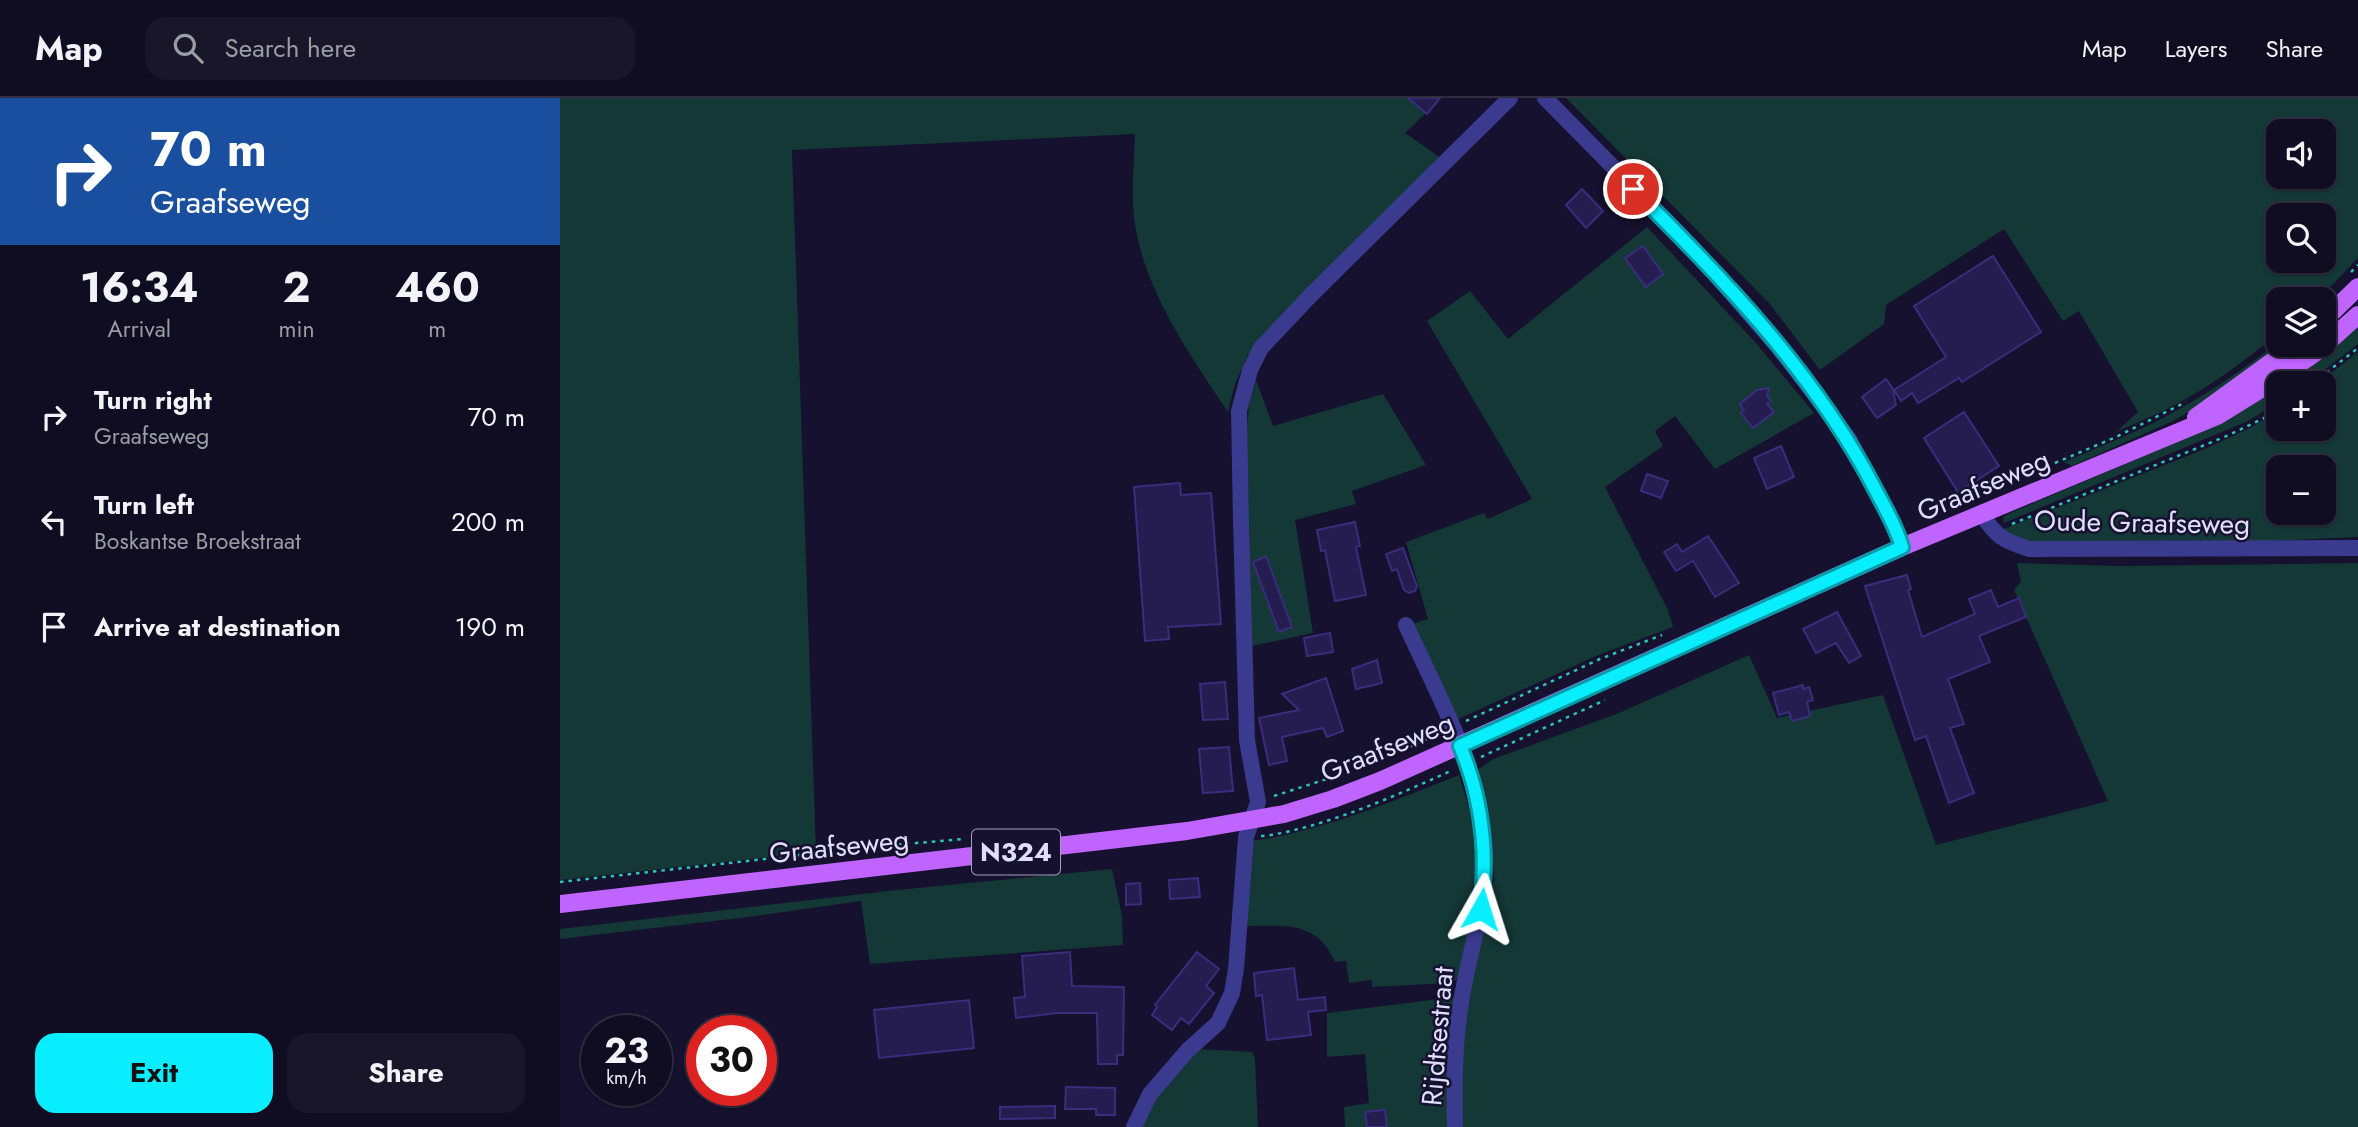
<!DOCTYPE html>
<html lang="en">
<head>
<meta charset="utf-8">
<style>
	body { margin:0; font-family:Jost,sans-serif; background:#19162a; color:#f1f3f6; height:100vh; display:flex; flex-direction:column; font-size:26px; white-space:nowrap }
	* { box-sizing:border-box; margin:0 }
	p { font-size:23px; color:#9c9ca5 }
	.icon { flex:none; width:38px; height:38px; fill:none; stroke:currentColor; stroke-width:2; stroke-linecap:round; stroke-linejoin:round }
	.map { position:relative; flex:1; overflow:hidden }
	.side { display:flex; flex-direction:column; background:#100d22; width:560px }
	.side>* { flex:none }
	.guide { background:#1a4fa0; color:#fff; overflow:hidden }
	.controls { position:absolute; left:1706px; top:21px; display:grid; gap:14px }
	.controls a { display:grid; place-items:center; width:70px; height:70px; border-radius:14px; background:#100d22; box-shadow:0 2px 5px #0004,0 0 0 2px #302d40; font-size:35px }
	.speed { position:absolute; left:21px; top:917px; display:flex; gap:14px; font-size:35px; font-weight:700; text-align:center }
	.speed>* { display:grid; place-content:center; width:91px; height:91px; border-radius:50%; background:#100d22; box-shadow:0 2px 5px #0004,0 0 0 2px #302d40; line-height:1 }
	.speed small { font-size:18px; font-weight:400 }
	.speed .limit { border:10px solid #d22; background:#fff; color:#111 }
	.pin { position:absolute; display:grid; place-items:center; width:60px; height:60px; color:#fff; margin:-30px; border:4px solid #fff; border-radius:50%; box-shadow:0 2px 7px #0007 }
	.me { position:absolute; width:77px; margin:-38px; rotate:6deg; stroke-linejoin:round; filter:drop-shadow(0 0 5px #0008) }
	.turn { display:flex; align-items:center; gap:24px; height:147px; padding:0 35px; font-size:32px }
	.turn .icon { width:91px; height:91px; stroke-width:2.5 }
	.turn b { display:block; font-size:49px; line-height:60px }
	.eta { display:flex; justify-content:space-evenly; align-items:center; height:119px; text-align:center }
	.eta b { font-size:42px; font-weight:700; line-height:49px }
	.action { display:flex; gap:14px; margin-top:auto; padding:14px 35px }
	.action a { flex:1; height:80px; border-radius:21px; background:#09eeff; color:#111; font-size:28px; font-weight:700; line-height:80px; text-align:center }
	.action a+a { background:#19162a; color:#f1f3f6 }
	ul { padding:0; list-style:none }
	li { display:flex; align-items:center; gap:21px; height:105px; padding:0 35px }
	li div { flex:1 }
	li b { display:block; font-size:26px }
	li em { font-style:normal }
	header { display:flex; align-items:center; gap:42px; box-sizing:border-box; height:98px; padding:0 35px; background:#100d22; border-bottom:2px solid #302d40 }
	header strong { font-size:33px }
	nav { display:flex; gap:38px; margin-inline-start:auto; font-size:24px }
	.search { width:490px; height:63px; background:#19162a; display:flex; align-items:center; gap:18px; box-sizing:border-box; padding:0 24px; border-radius:21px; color:#9c9ca5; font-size:26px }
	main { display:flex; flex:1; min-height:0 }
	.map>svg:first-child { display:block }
	.green { fill:#133836; fill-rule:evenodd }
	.building { fill:#251c50; stroke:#3a2d7d; stroke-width:2 }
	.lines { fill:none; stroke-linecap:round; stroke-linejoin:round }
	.path { stroke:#2bc5b7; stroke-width:2.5; stroke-dasharray:3.5 5; stroke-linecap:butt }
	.minor { stroke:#3a3a8f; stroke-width:16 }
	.major { stroke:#c064ff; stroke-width:18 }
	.route-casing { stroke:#069ba6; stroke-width:18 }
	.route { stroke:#09eeff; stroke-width:12 }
	.labels { text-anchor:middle; stroke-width:5; stroke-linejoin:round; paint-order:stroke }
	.shield { fill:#15112e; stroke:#a3a0c0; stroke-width:2 }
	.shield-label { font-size:26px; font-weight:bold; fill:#e0ddff }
	.street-label { font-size:28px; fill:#e0ddff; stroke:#15112e }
</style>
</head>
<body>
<header>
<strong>Map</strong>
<div class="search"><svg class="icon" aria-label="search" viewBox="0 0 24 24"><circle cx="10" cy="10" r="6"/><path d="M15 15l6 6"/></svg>Search here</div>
<nav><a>Map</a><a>Layers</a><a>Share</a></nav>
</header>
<main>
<section class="side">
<div class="guide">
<div class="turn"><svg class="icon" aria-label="right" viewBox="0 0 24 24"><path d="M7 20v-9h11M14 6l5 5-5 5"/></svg><div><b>70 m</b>Graafseweg</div></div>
</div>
<div class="eta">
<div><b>16:34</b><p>Arrival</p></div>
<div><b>2</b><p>min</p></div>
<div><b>460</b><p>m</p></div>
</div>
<ul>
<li><svg class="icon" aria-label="right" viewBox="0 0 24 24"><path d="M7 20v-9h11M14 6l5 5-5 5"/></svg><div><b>Turn right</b><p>Graafseweg</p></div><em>70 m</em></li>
<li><svg class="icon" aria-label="left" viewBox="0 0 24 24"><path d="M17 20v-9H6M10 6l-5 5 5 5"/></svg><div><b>Turn left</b><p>Boskantse Broekstraat</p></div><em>200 m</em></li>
<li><svg class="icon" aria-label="arrive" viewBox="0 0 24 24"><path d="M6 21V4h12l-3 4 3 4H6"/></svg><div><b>Arrive at destination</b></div><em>190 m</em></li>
</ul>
<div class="action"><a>Exit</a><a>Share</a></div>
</section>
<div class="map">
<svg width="1798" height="1029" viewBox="0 0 1798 1029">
	<rect width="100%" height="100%" fill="#15112e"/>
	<g class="green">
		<path d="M0 0H862L873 8 845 35 881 60 688 257 675 286 668 314C631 259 589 199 576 133 570 101 574 68 575 36L232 52 256 754 0 782Z"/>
		<path d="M1006 0H1798V160L1759 201H1718V236C1682 265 1643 294 1601 314 1586 321 1571 327 1556 334L1578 314 1519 213 1503 223 1444 131 1326 207 1324 226 1260 272 1209 205ZM1718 33H1764V79H1718ZM1718 117H1764V163H1718Z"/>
		<path d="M1087 129 1196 245 1254 315 1155 371 1115 318 1095 333 1103 348 1045 389 1108 512 1113 529 1038 557 894 623 852 526 868 521 846 444 924 415 928 421 972 401 867 223 910 193 948 241Z"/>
		<path d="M1798 224V246L1793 250 1747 285H1720Z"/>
		<path d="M1718 245V247H1728L1646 304 1613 323 1512 368 1504 364C1534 351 1565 339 1595 324 1639 302 1679 274 1718 245Z"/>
		<path d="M1798 254V439L1602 448 1481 449 1445 436 1444 431 1647 350 1690 330 1718 313V331H1764V285H1758ZM1718 369H1764V415H1718Z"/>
		<path d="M696 282 713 328 823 296 866 367 792 393 796 406 735 422 753 535 692 548 687 332 689 306Z"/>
		<path d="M1718 286V305L1688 323 1444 425 1443 419 1448 416 1613 346 1668 318Z"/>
		<path d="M1457 465 1558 468 1798 465V1029H902L901 977 907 910 934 782 931 731 919 671 933 661 1059 615 1189 557 1217 620 1323 597 1376 747 1548 703 1454 492 1461 484Z"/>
		<path d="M899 677C907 705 920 736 919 766 919 804 908 842 900 879L891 885 812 889V882L789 885 786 863 775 864C757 823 727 828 687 828L692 743C765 732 831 704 899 677Z"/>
		<path d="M552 771 562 818 563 847 310 866 301 803 188 819 0 841V831L337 792Z"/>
		<path d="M895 899 887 988 888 1029H785L784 1009 809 1005 805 956 767 959V915Z"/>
		<path d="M638 951 692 954 695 960 698 1029H583L592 1005Z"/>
	</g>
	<g class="building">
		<path d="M848 0H880L867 16Z"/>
		<path d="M1022 91 1043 113 1026 130 1006 107Z"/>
		<path d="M1083 148 1103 176 1086 189 1065 160Z"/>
		<path d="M1433 158 1481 234 1402 284 1399 280 1358 305 1352 295 1341 303 1334 292 1386 259 1354 208Z"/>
		<path d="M1326 281 1333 291 1336 307 1317 320 1302 299Z"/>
		<path d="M1209 290 1207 298 1211 303 1207 306 1214 314 1193 330 1181 315 1184 312 1180 306 1197 292Z"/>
		<path d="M1404 314 1439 368 1398 394 1364 340Z"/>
		<path d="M1221 348 1234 379 1207 391 1194 360Z"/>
		<path d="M1087 376 1108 383 1101 400 1081 393Z"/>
		<path d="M620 385 621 397 651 395 661 526 608 529 609 541 585 543 574 389Z"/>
		<path d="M795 424 800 448 796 449 806 497 775 503 765 452 761 453 757 432Z"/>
		<path d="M1148 438 1179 485 1155 499 1133 463 1116 473 1104 454 1117 446 1122 454Z"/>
		<path d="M843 450 857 488 855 493 849 495 844 492 837 471 832 473 826 456Z"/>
		<path d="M706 458 732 529 719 534 693 464Z"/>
		<path d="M1347 477 1351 491 1348 492 1362 539 1415 516 1409 501 1431 492 1438 509 1459 500 1466 519 1419 538 1430 564 1388 581 1404 626 1390 630 1414 695 1389 705 1366 638 1355 642 1305 488Z"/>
		<path d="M1277 514 1301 558 1289 565 1276 545 1256 555 1243 531Z"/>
		<path d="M770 535 773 554 747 558 744 540Z"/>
		<path d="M817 562 822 585 796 591 792 571Z"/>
		<path d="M766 580 783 633 767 639 763 630 722 639 727 663 709 667 699 620 739 612 722 596Z"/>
		<path d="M665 584 668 621 643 622 640 586Z"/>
		<path d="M1243 587V591L1249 589 1253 602 1247 604 1250 618 1232 623 1229 614 1219 617 1213 595Z"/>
		<path d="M669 649 673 693 643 695 639 651Z"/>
		<path d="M638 780 640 799 610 801 609 782Z"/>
		<path d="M580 785 581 806 566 807V786Z"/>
		<path d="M510 854 512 888 564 889 563 957H557V966H538L537 915H497L456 920 454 900 465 899 462 858Z"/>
		<path d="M637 854 659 871 646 888 654 895 629 926 621 920 612 932 592 917 597 909 595 907Z"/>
		<path d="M734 870 738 902 765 899 766 912 748 914 751 937 707 942 702 897 696 898 694 875Z"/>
		<path d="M409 902 414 950 319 960 314 912Z"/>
		<path d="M506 989 555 990V1017H536V1011H505Z"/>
		<path d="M495 1008V1020L440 1021V1009Z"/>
		<path d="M825 1012 827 1029H807L805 1014Z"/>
	</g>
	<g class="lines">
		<g class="path">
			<path d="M1791 174 1798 167"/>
			<path d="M1753 285 1798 250"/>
			<path d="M1448 385 1556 339 1626 304"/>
			<path d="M1452 426 1669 337 1706 319 1718 310"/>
			<path d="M906 623 1040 561 1102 537"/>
			<path d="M921 659 1045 602"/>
			<path d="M714 698 804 669 878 636"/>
			<path d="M701 738C718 737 734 732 750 728 799 714 846 693 893 672"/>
			<path d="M0 784 321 748 404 741"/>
		</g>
		<g class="minor">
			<path d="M985 0 1128 145 1218 249 1289 341 1337 434 1342 449"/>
			<path d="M1422 416C1435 438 1444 443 1469 451L1798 450"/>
			<path d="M846 527C879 600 924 677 925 759 926 811 907 860 900 911 894 951 894 990 895 1029"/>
			<path d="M574 1029 590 996 628 952 658 925 672 895 676 871 686 739 698 704 687 642 681 422 679 313 690 272 701 250 750 198 950 0"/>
		</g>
		<g class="major">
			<path d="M1764 222 1798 189"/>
			<path d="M1636 319 1735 247"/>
			<path d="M0 806 627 733 724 716 773 701 820 683 1342 449 1657 318 1720 279 1759 252 1798 217"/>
		</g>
	</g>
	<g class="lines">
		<defs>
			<path id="route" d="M921 811C928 755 922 700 900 648L1342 449C1336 428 1325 410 1315 391 1256 277 1164 181 1073 91"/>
		</defs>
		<use href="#route" class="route-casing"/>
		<use href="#route" class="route"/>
	</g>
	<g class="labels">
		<rect class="shield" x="412" y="731.5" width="88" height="45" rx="5"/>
		<g class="shield-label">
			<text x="456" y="763">N324</text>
		</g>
		<g class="street-label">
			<text transform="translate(1423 387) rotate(-23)" y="10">Graafseweg</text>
			<text transform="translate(1582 424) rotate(1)" y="10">Oude Graafseweg</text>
			<text transform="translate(827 649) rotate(-22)" y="10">Graafseweg</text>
			<text transform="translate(279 748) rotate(-6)" y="10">Graafseweg</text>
			<text transform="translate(877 938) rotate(-85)" y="10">Rijdtsestraat</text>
		</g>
	</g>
</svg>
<div class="controls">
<a><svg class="icon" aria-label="sound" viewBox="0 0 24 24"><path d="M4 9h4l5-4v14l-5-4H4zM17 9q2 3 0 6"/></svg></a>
<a><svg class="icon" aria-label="search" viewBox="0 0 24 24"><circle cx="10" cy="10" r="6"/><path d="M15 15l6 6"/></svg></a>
<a><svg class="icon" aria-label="layers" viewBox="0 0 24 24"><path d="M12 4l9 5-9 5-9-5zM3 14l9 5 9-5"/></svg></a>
<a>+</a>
<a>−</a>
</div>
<div class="speed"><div>23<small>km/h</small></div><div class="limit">30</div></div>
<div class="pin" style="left:1073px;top:91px;background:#d93025"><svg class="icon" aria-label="arrive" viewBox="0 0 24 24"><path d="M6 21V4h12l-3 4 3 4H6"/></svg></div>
<svg class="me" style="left:921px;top:811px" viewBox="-20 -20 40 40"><path d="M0-17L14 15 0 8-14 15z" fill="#09eeff" stroke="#fff" stroke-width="4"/></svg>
</div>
</main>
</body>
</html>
